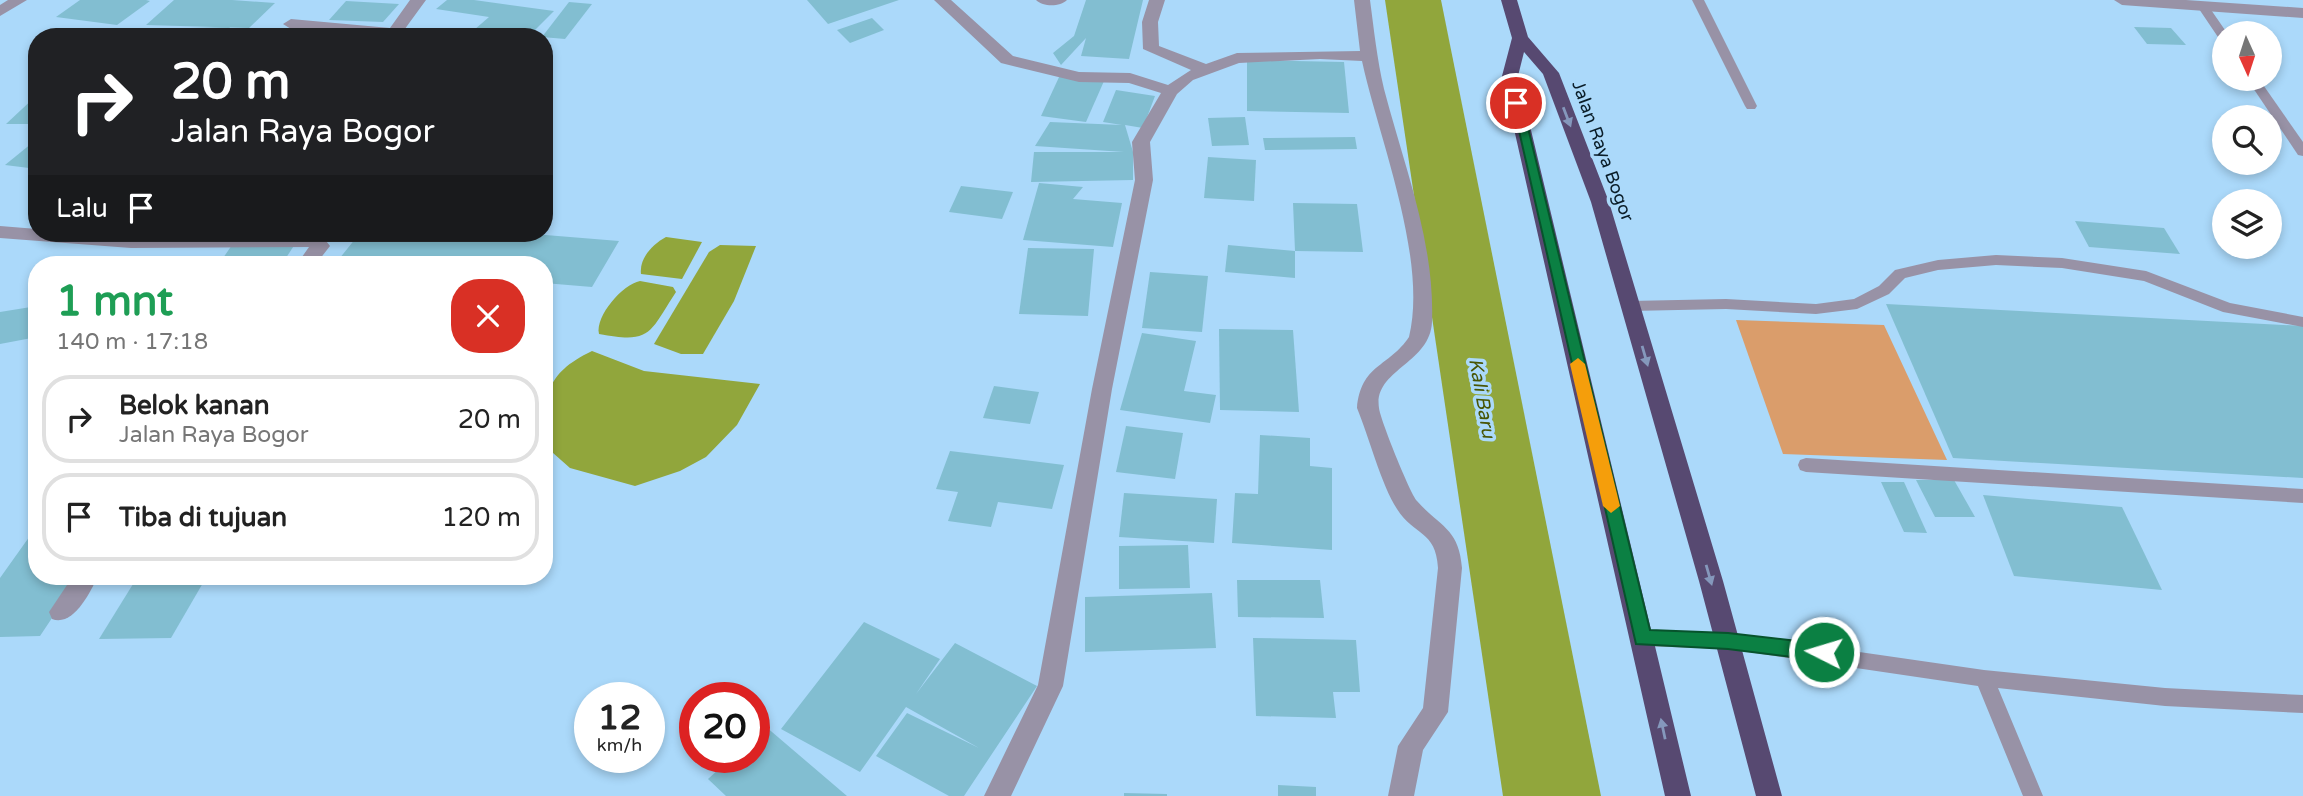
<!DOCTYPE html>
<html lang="id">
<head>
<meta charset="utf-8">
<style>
	body { margin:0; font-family:"Varela Round",sans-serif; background:#f6f6f6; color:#222; height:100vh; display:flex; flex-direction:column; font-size:26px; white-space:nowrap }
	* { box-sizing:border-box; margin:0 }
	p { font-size:23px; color:#767676 }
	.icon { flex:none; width:38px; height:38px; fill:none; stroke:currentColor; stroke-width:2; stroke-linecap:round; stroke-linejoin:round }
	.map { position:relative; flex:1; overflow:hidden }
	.drawer { position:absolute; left:28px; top:256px; width:525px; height:329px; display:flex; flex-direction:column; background:#fff; border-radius:28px; box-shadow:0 4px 10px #0003 }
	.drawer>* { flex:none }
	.hud { position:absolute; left:28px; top:28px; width:525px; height:214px; border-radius:28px; box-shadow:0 4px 10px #0003; background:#202124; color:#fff; overflow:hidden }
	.needle { width:46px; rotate:177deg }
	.buttons { position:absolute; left:2212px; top:21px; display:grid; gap:14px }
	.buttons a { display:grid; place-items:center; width:70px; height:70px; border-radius:50%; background:#fff; box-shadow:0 4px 10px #0003; font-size:35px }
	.speed { position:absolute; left:574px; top:682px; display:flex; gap:14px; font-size:35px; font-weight:700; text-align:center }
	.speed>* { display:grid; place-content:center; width:91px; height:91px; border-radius:50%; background:#fff; box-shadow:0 4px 10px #0003; line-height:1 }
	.speed small { font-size:18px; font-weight:400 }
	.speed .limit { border:10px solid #d22; background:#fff; color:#111 }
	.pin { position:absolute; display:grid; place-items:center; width:60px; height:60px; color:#fff; margin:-30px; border:4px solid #fff; border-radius:50%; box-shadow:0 2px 7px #0007 }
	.me { position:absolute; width:77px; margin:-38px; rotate:275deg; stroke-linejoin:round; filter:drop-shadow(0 0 5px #0008) }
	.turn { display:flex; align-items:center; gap:24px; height:147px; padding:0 28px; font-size:32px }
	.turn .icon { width:91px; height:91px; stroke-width:2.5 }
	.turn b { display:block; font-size:49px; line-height:60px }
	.then { display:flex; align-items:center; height:66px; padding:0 28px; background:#0003; gap:14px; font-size:26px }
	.round { display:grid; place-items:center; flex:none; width:74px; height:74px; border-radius:28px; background:#f6f6f6 }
	.overview { display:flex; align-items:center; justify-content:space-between; height:119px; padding:0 28px }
	h1 { font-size:42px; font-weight:700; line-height:52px; color:#1e9e55 }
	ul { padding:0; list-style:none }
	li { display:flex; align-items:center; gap:21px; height:88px; margin:0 14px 10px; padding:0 14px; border:4px solid #e0e0e0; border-radius:28px }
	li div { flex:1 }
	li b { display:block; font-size:26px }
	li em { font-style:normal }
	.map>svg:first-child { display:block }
	.green { fill:#da9d6b }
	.water { fill:#91a63c }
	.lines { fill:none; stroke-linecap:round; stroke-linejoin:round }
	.river { fill:#91a63c; fill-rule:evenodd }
	.building { fill:#82bed1 }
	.lane { fill:#9892a6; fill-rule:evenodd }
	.street { fill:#9892a6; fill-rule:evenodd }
	.highway { fill:#574971; fill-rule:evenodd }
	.oneway { fill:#8598bc }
	.route { fill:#0b8043; stroke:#07532c; stroke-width:2 }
	.slow { fill:#f59e0b }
	.labels { text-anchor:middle; stroke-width:7; stroke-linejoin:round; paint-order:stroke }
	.street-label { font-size:18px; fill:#0b1e29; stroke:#abd9fa }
	.water-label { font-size:19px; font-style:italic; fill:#485504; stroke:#abd9fa }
</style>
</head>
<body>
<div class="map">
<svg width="2303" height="796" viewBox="0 0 2303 796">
	<rect width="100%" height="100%" fill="#abd9fa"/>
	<path class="green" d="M1736 320 1884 325 1947 460 1783 454Z"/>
	<g class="water">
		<path d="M666 237 702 242 682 279 641 274C639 258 653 244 666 237Z"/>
		<path d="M720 245 756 246 734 301 703 354H681L654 344 709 252Z"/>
		<path d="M640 281 673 287 676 292C649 333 652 344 599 334 595 316 623 284 640 281Z"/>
		<path d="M592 351 644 371 760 384 737 425 706 457 680 471 635 486 570 468 544 445C544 397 544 374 592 351Z"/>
	</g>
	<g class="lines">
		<path class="river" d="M1385 0H1441L1601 796H1503Z"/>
	</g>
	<g class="building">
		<path d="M80 0H146L150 1 117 25 56 17Z"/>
		<path d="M174 0H232L275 3 249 28 146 25Z"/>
		<path d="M447 0H474L554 11 528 37H516L474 30 489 17 436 9Z"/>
		<path d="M807 0H899L828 24Z"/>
		<path d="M1086 0H1143L1129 59 1081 56 1086 38 1061 65 1053 53 1074 36Z"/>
		<path d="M346 1 399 4 383 22 329 20Z"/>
		<path d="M569 2 592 4 565 39 542 37Z"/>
		<path d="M872 18 884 30 850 43 837 30Z"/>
		<path d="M230 27 223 37H183L190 28Z"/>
		<path d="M2134 27 2171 28 2186 45 2147 44Z"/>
		<path d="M1247 60 1344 62 1349 113 1247 111Z"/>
		<path d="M1060 75 1104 81 1086 122 1041 116Z"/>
		<path d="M1116 90 1155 96 1143 128 1125 125 1133 152V180L1031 182 1034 152H1124L1035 146 1050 122 1122 125 1103 122Z"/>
		<path d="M37 95V124H6Z"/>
		<path d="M1245 117 1249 145 1212 146 1208 118Z"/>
		<path d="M1355 137 1357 149 1265 150 1263 138Z"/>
		<path d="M37 139V169L5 165Z"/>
		<path d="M1208 157 1256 160 1254 201 1204 198Z"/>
		<path d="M1039 183 1083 187 1073 199 1122 203 1113 247 1023 240Z"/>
		<path d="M961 186 1013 192 1002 219 949 212Z"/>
		<path d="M1293 203 1357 204 1363 252 1295 251V278L1225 272 1228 245 1295 251Z"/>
		<path d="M2075 221 2164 228 2180 254 2089 247Z"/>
		<path d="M360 233H521L619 241 592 287 544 283V264H335Z"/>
		<path d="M297 241 282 264H219L234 242Z"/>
		<path d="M1028 248 1094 249 1088 316 1019 314Z"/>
		<path d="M1150 272 1208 276 1202 332 1142 328Z"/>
		<path d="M1886 304 2303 326V478L1953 458Z"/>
		<path d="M37 306V337L0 344V312Z"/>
		<path d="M1219 329 1293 330 1299 412 1220 410Z"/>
		<path d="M1142 333 1196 341 1184 391 1216 395 1210 423 1120 410Z"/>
		<path d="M994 386 1039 392 1030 424 983 418Z"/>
		<path d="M1126 426 1183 433 1175 479 1116 472Z"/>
		<path d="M1260 435 1310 438V466L1332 468V550L1232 543 1235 493 1258 494Z"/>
		<path d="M950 451 1064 465 1052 509 998 502 991 527 948 521 958 492 936 489Z"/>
		<path d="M1916 480H1954L1975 517H1935Z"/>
		<path d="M1881 482H1904L1927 533 1904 532Z"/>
		<path d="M1124 493 1217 499 1214 543 1119 537Z"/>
		<path d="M1983 495 2122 507 2162 590 2014 576Z"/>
		<path d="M37 526V576H80L40 636 0 637V578Z"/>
		<path d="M1188 545 1190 588 1119 589V546Z"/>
		<path d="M138 576H207L171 638 99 639Z"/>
		<path d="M1237 580H1320L1324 618 1238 617Z"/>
		<path d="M1212 593 1216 648 1085 652V597Z"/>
		<path d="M864 622 940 659 916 694 955 643 1037 686 964 796H949L876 756 907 713 979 748 906 707 860 772 781 729Z"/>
		<path d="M1253 638 1356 640 1360 692H1333L1336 718 1256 716Z"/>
		<path d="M765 726 847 796H726L708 779 731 758H754V736Z"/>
		<path d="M1278 785 1316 787V796H1278Z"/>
		<path d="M1124 793 1167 794V796H1124Z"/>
	</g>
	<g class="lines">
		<g class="lane">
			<path d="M1692 0H1704L1757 106 1755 109H1747L1745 106Z"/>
			<path d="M2203 3 2207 4 2227 33H2224V40H2220L2197 6Z"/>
			<path d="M2247 79H2259L2303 142V156L2298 155Z"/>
			<path d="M1996 255 2062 258 2146 271 2230 303 2303 317V327L2223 312 2144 281 2062 268 1996 265 1938 270 1905 278 1889 294 1857 309 1816 314 1726 309 1630 311 1623 306 1630 301 1726 299 1816 304 1854 299 1879 286 1895 270 1938 260Z"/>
			<path d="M1806 458 2303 489V503L1806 472 1800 470 1798 465 1800 460Z"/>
			<path d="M1643 630 1728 633 1984 670 2165 688 2303 695V713L2165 706 1998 688 2043 796H2023L1978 686 1728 649 1643 646 1637 644 1634 638 1637 632Z"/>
		</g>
		<g class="street">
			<path d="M8 0H27L0 16V5Z"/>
			<path d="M410 0H426L399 37 291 29 283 24 291 19 390 28Z"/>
			<path d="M934 0H951L1013 56 1079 72 1130 73 1168 85 1191 70 1143 49 1142 22 1149 0H1165L1158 22 1159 46 1206 64 1237 53 1360 51 1354 0H1370C1374 30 1377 59 1384 89 1404 166 1435 242 1432 322 1430 364 1373 370 1379 408 1380 419 1410 493 1417 501 1440 527 1459 528 1462 568L1448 712 1423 750 1414 796H1388L1398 746 1423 708 1438 568C1436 530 1414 536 1397 509 1381 484 1369 437 1357 408 1361 364 1389 367 1409 337 1428 259 1379 139 1362 61L1320 59 1239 63 1193 80 1177 94 1150 142 1153 180 1112 389 1063 686 1011 796H984L1038 685 1092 389 1135 180 1132 142 1161 93 1129 83 1079 82 1001 63Z"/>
			<path d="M1036 0H1067C1060 7 1043 7 1036 0Z"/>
			<path d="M2114 0H2186L2303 8V18L2122 5Z"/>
			<path d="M0 226 37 229V233L316 235 323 237 330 246 316 264H297L309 247 131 248 0 238Z"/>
			<path d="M73 576H98C90 593 73 627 52 619L49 612Z"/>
		</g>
		<path class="highway" d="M1501 0H1517L1528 37 1559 73 1609 202 1723 581 1782 796H1756L1699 581 1591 202 1543 74 1524 52 1518 76 1691 796H1665L1502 76 1512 38Z"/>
	</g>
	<defs><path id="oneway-solid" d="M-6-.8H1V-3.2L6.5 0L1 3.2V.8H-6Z" transform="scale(1.75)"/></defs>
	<g class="oneway">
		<use href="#oneway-solid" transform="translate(1567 117) rotate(69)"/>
		<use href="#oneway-solid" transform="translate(1645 356) rotate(74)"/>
		<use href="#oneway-solid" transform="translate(1709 575) rotate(74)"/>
		<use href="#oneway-solid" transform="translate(1663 729) rotate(-102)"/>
	</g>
	<path class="route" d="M1512 100 1522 103 1650 630 1728 633 1824 644 1830 647 1833 652 1830 658 1824 661 1728 649 1636 644Z"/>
	<path class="slow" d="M1578 358 1585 364 1620 506 1611 513 1603 506 1570 364Z"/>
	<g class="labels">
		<g class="street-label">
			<text transform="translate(1603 151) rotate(70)" y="6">Jalan Raya Bogor</text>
		</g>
		<g class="water-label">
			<text transform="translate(1483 398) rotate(80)" y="7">Kali Baru</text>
		</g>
	</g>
</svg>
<div class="buttons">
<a><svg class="needle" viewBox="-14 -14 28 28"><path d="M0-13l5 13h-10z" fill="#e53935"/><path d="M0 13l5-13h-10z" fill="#767676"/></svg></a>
<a><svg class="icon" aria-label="search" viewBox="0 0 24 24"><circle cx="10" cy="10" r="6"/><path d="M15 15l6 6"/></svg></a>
<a><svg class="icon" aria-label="layers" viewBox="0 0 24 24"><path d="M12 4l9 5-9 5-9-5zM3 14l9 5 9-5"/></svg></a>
</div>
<div class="speed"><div>12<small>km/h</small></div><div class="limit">20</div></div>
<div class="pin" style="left:1516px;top:103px;background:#d93025"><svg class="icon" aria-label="arrive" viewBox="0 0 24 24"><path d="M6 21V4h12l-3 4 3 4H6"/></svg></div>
<svg class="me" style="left:1824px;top:652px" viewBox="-20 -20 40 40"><circle r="17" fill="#0b8043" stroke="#fff" stroke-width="3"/><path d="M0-11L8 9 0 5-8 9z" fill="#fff"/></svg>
<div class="hud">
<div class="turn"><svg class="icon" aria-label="right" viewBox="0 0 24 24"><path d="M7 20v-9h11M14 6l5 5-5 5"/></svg><div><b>20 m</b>Jalan Raya Bogor</div></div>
<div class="then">Lalu<svg class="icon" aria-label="arrive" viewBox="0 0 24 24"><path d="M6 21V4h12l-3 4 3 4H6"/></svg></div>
</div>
<section class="drawer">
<div class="overview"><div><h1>1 mnt</h1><p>140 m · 17:18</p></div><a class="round" style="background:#d93025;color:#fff"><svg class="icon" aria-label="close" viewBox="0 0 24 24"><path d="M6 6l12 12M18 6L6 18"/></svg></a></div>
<ul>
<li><svg class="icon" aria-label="right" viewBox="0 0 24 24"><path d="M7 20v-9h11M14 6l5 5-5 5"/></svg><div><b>Belok kanan</b><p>Jalan Raya Bogor</p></div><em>20 m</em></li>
<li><svg class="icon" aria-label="arrive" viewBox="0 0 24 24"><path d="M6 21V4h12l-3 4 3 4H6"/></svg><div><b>Tiba di tujuan</b></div><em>120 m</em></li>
</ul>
</section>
</div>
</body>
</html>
